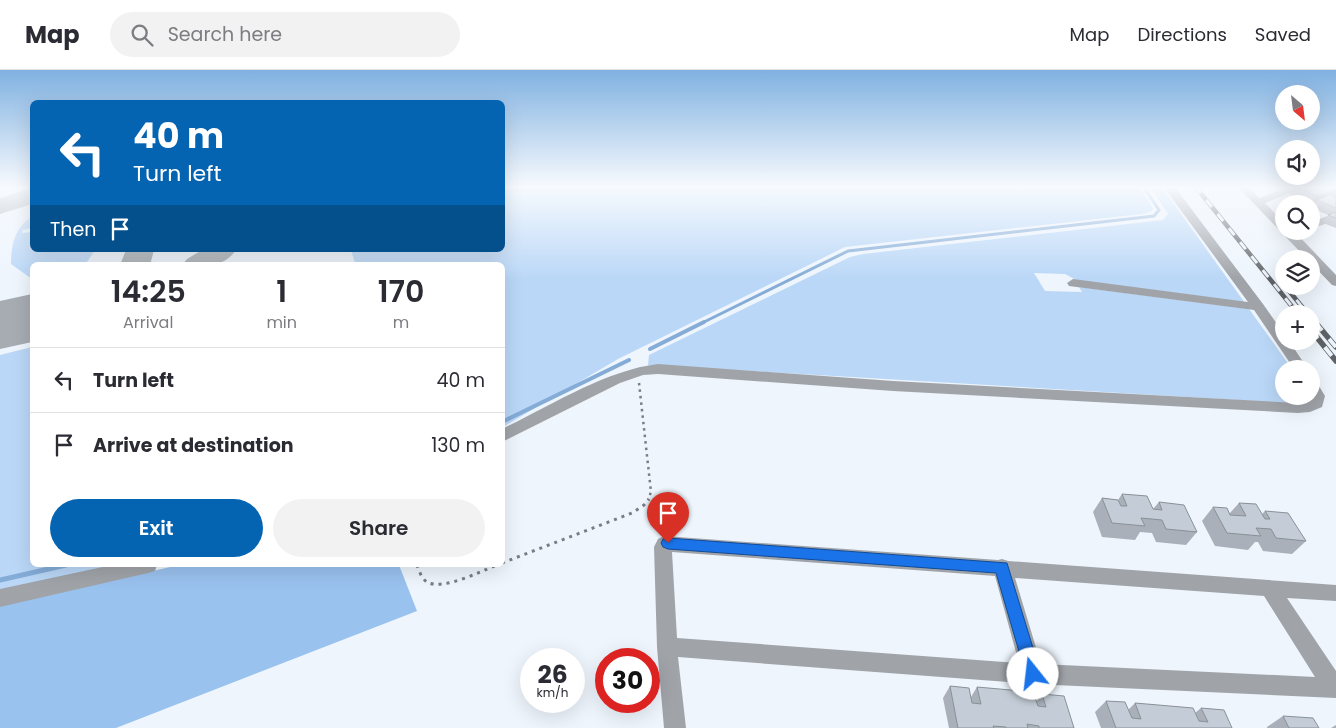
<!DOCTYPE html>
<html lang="en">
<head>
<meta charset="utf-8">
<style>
	body { margin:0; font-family:Poppins,sans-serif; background:#f2f2f3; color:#2b2b33; height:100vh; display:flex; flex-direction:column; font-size:19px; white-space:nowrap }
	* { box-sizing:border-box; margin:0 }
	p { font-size:16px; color:#7c7c81 }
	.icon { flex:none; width:28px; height:28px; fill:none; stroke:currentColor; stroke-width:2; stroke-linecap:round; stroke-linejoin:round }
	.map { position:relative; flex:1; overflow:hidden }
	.side { position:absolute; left:30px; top:192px; width:475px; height:305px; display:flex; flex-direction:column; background:#fff; border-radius:8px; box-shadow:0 5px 20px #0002 }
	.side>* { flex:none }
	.hud { position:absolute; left:30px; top:30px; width:475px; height:152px; border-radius:8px; box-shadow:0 5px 20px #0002; background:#0564b1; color:#fff; overflow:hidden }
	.needle { width:32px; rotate:152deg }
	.controls { position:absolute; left:1275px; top:15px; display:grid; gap:10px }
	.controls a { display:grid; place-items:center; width:45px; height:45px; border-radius:50%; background:#fff; box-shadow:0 5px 20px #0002; font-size:25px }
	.speed { position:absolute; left:520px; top:578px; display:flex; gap:10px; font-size:25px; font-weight:700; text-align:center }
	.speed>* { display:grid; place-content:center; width:65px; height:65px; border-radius:50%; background:#fff; box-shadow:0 5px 20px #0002; line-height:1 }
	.speed small { font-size:12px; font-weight:400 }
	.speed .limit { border:8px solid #d22; background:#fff; color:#111 }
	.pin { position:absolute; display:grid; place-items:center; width:42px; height:42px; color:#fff; margin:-51px -21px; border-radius:50% 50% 50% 0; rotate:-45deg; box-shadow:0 0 5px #0007 }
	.pin .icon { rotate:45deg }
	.me { position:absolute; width:55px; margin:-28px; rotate:344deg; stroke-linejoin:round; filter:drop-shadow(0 0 4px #0008) }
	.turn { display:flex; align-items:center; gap:18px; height:105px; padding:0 20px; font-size:22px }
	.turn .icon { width:65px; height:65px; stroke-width:2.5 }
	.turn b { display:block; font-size:35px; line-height:42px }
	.then { display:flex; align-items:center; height:48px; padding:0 20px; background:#0003; gap:10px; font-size:19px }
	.eta { display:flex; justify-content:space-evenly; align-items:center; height:85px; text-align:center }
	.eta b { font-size:30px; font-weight:600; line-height:35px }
	.cta { display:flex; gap:10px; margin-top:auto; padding:10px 20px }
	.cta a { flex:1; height:58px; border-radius:30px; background:#0564b1; color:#fff; font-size:20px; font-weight:600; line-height:58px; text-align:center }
	.cta a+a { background:#f2f2f3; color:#2b2b33 }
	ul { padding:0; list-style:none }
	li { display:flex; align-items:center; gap:15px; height:65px; padding:0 20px; border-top:1px solid #e1e1e2 }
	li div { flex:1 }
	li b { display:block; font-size:19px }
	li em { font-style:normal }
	header { display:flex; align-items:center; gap:30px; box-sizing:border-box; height:70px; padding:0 25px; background:#fff; border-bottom:1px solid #e1e1e2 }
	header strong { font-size:24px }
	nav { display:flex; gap:28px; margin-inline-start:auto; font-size:18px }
	.search { width:350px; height:45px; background:#f2f2f3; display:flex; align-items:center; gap:12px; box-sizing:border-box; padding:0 18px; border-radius:28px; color:#7c7c81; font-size:19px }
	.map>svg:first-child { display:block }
	.green { fill:#bad7f7 }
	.forest { fill:#9ac2ef }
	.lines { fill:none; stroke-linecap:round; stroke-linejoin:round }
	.stream-far2 { stroke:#84acd7; stroke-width:3 }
	.stream-far1 { stroke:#84acd7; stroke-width:4 }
	.stream { stroke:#84acd7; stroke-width:5 }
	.taxiway { fill:#a6acb2; fill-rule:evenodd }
	.runway { fill:#a6acb2; fill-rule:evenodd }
	.path-far1 { stroke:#797e84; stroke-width:2.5; stroke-dasharray:2.5 4; stroke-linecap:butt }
	.path { stroke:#797e84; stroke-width:3; stroke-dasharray:3 5; stroke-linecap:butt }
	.minor { fill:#a0a4a9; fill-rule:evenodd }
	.rail-far1-casing { stroke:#5f6368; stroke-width:4.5 }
	.rail-casing { stroke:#5f6368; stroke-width:5.5 }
	.rail-far1 { stroke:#eef5fd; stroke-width:3; stroke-dasharray:9; stroke-linecap:butt }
	.rail { stroke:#eef5fd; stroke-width:4; stroke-dasharray:11; stroke-linecap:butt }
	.wall { fill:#a9b0b9 }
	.shaded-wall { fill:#899096 }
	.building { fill:#c4cdd7; stroke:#899096 }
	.route { fill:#1a73e8; stroke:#114b97 }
</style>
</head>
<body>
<header>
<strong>Map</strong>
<div class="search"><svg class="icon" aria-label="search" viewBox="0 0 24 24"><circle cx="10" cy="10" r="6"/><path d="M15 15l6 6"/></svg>Search here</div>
<nav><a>Map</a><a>Directions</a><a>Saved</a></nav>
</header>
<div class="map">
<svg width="1336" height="658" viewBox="0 0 1336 658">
	<rect width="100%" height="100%" fill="#eef5fd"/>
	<g class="green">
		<path d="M503 116H1138L1153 138 1152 141 1142 144 845 177 618 289 503 357 502 195H347L355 193 351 180H502Z"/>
		<path d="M1150 116H1161L1245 233 1080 212 1065 204 1034 203 1045 221 1082 222 1079 217 1249 239 1292 299H1284V326H1308C1305 333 1298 333 1291 333L648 295 649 285 850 187 863 184 1163 150 1168 144Z"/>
		<path d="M32 147V158L23 160 22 163 32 162V180H95L85 195H32V209L11 194C11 176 15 156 32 147Z"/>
		<path d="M32 277V495H116L0 522V285Z"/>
	</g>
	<path class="forest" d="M179 495H399L417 541 116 658H0V536Z"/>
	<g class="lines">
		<path class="stream-far2" d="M702 253 848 181 1154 146 1159 140 1143 116"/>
		<g class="stream-far1">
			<path d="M650 279 704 252"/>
			<path d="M502 352 629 290"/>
		</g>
		<path class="stream" d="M0 510 66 495"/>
		<g class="taxiway">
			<path d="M32 118V134L0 144V128Z"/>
			<path d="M126 180H154L150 195H120Z"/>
			<path d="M202 180H236C223 199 203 195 182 195L187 189Z"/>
			<path d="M32 238V257L0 261V241Z"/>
		</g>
		<path class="runway" d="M32 224V272L0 279V231Z"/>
		<path class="path-far1" d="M639 313 651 422 648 430"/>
		<g class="path">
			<path d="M502 493 632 443 644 435 649 429"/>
			<path d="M417 495C419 501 422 509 427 512 443 521 481 501 497 495"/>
		</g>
		<g class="minor">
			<path d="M1163 116H1174L1263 234 1284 264V271H1289L1308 299H1294L1254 240 1069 216 1067 213 1073 209 1248 232Z"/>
			<path d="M1237 116H1248L1259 128 1291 116H1307L1265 133 1284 152V161H1294L1336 205V216L1332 215 1311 193V189H1307Z"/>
			<path d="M1336 123V130L1315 138 1311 139V134H1307Z"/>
			<path d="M1336 143V150L1311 159V152Z"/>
			<path d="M658 294 893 311 1298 333 1310 330 1311 309 1316 311 1325 326 1322 337 1310 342 1298 343 893 321 658 304 643 305 620 313 502 372V359C550 336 606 300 658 294Z"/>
			<path d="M664 466 998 490 1002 489 1008 491 1336 515V531L1287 528 1336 601V628L1033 614 678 587 686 658H664L657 577 654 477 658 469ZM672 482 995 506 1019 593 677 568ZM1015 508 1264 526 1315 607 1041 594Z"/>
			<path d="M112 495H157L155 501 148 503 0 537V519Z"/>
		</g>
		<defs>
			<g id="rail-far1">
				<path d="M1195 116 1298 244"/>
				<path d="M1285 216 1308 244"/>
				<path d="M1311 247 1316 253"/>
			</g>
			<g id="rail">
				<path d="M1315 252 1336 277"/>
				<path d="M1311 260 1336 291"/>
			</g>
		</defs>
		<use href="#rail-far1" class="rail-far1-casing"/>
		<use href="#rail" class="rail-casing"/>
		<use href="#rail-far1" class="rail-far1"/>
		<use href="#rail" class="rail"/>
	</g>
	<g class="wall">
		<path d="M1284 116H1336V125L1333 126 1336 128V158L1323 153 1328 145 1312 138 1316 132 1312 134 1287 123 1290 119Z"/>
		<path d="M1122 424 1153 439 1159 432 1197 462 1186 475 1156 472 1152 463 1140 462 1135 470 1102 467 1093 442 1102 428 1118 430Z"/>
		<path d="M1239 433 1262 444 1265 441 1306 471 1292 484 1263 481 1258 472H1255L1248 480 1215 476 1202 451 1213 437 1230 443Z"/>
		<path d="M950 616 971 627 977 617 1036 632 1042 624 1074 658H949L943 628Z"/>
		<path d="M1106 631 1128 640 1135 633 1195 643 1201 638 1232 658H1101L1095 642Z"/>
		<path d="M1283 646 1319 658H1267V657Z"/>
		<path d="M1336 655V658H1331Z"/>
	</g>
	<path class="shaded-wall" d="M1336 119V125L1320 131 1317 130 1316 132 1312 134 1317 126Z"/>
	<g class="building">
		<path d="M1295 116H1336V119L1317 126Z"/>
		<path d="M1330 125 1336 128V138L1317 130Z"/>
		<path d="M1336 142V148L1328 145Z"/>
		<path d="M1122 424 1147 426 1153 439 1162 440 1159 432 1184 435 1197 462 1166 459 1162 450 1141 448 1145 456 1112 453 1102 428 1118 430 1121 436H1127Z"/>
		<path d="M1239 433 1256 434 1265 449H1270L1265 441 1288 443 1306 471 1276 468 1271 459 1256 458 1261 466 1227 463 1213 437 1227 438 1230 445 1246 446Z"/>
		<path d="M950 616 969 618 972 633 981 634 977 617 1033 622 1038 636 1046 637 1042 624 1064 626 1074 658H1039V656L1027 654 1028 658H1006V657L993 656 994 658H958Z"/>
		<path d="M1106 631 1125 632 1132 648 1141 649 1135 633 1193 638 1199 651 1208 652 1201 638 1224 640 1232 658H1116Z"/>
		<path d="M1283 646 1313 648 1319 658H1289Z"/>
	</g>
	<linearGradient id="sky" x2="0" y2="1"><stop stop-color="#80b1e1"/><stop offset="0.56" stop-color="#f7fafe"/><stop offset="1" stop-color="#f7fafe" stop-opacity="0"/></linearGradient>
	<rect width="1336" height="209" fill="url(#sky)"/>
	<path class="route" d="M668 468 1007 493 1041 604 1039 609 1033 611 1027 609 996 503 668 479 663 477 661 473 663 469Z"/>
</svg>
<div class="controls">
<a><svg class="needle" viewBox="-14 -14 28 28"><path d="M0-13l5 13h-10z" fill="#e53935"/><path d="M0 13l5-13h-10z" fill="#7c7c81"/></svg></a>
<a><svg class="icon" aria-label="sound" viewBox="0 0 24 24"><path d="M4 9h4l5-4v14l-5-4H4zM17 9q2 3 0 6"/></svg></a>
<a><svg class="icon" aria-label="search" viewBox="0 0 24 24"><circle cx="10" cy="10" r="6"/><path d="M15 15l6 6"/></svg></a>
<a><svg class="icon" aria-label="layers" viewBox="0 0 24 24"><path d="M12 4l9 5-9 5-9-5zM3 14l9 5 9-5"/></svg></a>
<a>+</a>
<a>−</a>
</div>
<div class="speed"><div>26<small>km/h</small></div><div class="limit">30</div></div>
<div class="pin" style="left:668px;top:473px;background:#d93025"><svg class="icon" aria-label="arrive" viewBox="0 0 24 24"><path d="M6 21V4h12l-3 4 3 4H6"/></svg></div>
<svg class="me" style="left:1033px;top:604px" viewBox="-20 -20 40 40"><circle r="19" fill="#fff"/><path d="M0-13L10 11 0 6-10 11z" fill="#1a73e8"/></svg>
<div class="hud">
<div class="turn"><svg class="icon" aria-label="left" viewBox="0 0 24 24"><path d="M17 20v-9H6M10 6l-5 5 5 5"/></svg><div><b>40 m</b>Turn left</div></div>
<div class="then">Then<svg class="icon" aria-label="arrive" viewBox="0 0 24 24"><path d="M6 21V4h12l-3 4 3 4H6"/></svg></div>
</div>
<section class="side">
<div class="eta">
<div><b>14:25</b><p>Arrival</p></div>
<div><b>1</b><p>min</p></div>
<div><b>170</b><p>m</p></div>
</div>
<ul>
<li><svg class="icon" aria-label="left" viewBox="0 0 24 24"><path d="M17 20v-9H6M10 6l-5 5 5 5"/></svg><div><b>Turn left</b></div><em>40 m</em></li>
<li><svg class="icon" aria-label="arrive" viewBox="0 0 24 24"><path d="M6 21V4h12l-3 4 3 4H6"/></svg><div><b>Arrive at destination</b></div><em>130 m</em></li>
</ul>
<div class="cta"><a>Exit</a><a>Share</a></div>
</section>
</div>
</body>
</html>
